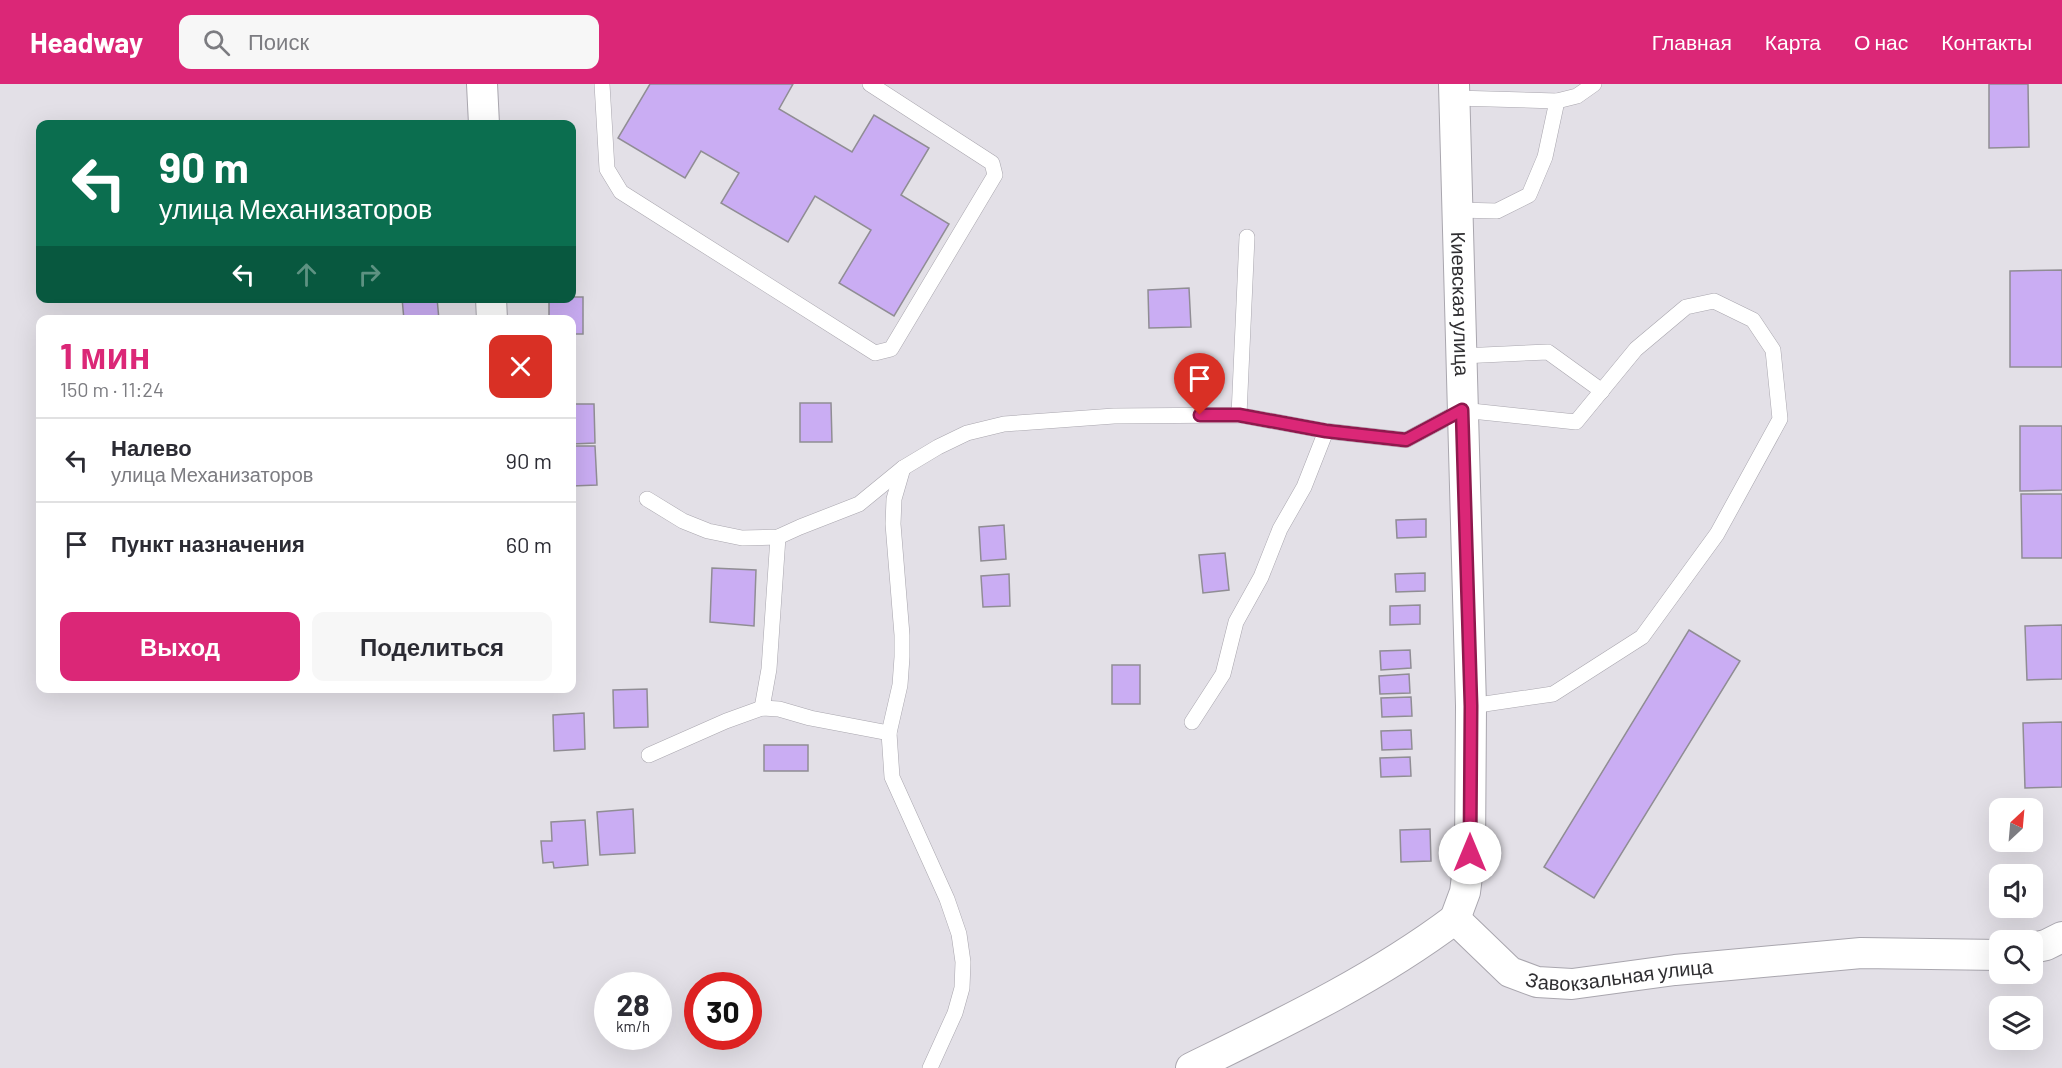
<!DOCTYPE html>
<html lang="ru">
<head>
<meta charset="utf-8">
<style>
	body { margin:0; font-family:Barlow,sans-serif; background:#f7f7f7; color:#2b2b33; height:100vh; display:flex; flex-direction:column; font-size:22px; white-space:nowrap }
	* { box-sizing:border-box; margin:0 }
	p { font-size:20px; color:#7c7c81 }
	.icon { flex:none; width:33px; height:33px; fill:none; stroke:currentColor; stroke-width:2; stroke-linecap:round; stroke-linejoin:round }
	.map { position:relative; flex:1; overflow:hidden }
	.panel { position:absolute; left:36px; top:231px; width:540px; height:378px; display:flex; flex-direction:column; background:#fff; border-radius:12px; box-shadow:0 6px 24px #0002 }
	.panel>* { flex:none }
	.hud { position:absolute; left:36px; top:36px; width:540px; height:183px; border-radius:12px; box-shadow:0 6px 24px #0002; background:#0b6e4f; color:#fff; overflow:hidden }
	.needle { width:39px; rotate:26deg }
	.tools { position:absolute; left:1989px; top:714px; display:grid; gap:12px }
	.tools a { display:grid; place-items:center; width:54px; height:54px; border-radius:12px; background:#fff; box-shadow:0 6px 24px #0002; font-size:30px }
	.speed { position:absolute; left:594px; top:888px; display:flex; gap:12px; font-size:30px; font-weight:700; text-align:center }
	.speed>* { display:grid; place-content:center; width:78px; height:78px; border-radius:50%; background:#fff; box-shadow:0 6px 24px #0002; line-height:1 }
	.speed small { font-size:15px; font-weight:400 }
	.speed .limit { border:9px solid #d22; background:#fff; color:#111 }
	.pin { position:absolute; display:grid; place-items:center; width:51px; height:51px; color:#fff; margin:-62px -26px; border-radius:50% 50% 50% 0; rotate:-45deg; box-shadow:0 0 6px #0007 }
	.pin .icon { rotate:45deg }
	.me { position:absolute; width:66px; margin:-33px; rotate:0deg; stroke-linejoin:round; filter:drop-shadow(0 0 4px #0008) }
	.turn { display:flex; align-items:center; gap:21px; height:126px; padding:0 24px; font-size:27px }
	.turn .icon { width:78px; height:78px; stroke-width:2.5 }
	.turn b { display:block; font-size:42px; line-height:51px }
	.lanes { display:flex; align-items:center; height:57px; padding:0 24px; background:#0003; justify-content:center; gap:30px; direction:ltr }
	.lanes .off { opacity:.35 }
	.round { display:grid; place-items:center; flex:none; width:63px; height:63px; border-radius:12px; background:#f7f7f7 }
	.summary { display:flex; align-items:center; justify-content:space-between; height:102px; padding:0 24px }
	h1 { font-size:36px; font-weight:700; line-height:45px; color:#db2777 }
	.primary-button { display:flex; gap:12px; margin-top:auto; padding:12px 24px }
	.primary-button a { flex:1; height:69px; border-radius:12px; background:#db2777; color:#fff; font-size:24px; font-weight:700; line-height:69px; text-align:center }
	.primary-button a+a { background:#f7f7f7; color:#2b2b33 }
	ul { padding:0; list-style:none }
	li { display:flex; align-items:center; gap:18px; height:84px; padding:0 24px; border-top:2px solid #e1e1e2 }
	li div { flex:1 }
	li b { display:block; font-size:22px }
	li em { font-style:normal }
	header { display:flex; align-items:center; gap:36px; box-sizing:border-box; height:84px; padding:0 30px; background:#db2777; color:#fff }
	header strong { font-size:28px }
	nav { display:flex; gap:33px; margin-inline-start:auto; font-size:21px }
	.search { width:420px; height:54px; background:#f7f7f7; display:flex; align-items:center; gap:15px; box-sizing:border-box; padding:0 21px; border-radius:12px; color:#7c7c81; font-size:22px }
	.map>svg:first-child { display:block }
	.building { fill:#caadf3; stroke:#908d94; stroke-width:1.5 }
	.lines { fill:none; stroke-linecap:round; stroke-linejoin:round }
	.lane-casing { stroke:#a9a6ae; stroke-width:16 }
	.street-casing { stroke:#a9a6ae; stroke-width:32 }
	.lane { stroke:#fff; stroke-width:15 }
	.street { stroke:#fff; stroke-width:30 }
	.route-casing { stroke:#8e194d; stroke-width:15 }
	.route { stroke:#db2777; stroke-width:10 }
	.labels { text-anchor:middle; stroke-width:4.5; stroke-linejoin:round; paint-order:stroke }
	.street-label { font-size:20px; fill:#2f2e31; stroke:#fff }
</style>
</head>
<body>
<header>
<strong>Headway</strong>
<div class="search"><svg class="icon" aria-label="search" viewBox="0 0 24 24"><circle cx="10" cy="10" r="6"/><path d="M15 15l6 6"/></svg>Поиск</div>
<nav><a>Главная</a><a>Карта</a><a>О нас</a><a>Контакты</a></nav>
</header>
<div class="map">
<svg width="2062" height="984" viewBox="0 0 2062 984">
	<rect width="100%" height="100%" fill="#e3e0e7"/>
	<g class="building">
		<path d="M650 0H793L779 25 852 68 874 31 929 64 901 111 949 140 894 232 839 199 871 146 815 112 788 158 721 119 739 89 701 67 685 94 618 54Z"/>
		<path d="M1989 0H2028L2029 63 1989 64Z"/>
		<path d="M2062 186V283H2010V187Z"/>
		<path d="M1189 204 1191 243 1149 244 1148 206Z"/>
		<path d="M572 213H583V250H572V236H549V214H572Z"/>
		<path d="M402 214H437L439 236H404Z"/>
		<path d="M800 319H831L832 358H800Z"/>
		<path d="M572 320H594L595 359 572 360Z"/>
		<path d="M2020 342H2062V406L2020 407Z"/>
		<path d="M572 362H595L597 401 572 402Z"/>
		<path d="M2021 410H2062V474H2022Z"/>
		<path d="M1426 435V453L1397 454 1396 436Z"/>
		<path d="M1004 441 1006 475 981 477 979 443Z"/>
		<path d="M1225 469 1229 506 1203 509 1199 471Z"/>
		<path d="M712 484 756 486 754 542 710 538Z"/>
		<path d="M1425 489V507L1396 508 1395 490Z"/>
		<path d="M1009 490 1010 522 983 523 981 492Z"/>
		<path d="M1420 521V540L1390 541V522Z"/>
		<path d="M2062 541V595L2027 596 2025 542Z"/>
		<path d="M1689 546 1740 577 1594 814 1544 783Z"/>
		<path d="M1410 566 1411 584 1381 586 1380 567Z"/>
		<rect x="1112" y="581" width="28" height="39"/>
		<path d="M1409 590 1410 609 1380 610 1379 592Z"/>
		<path d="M647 605 648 643 614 644 613 606Z"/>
		<path d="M1411 613 1412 632 1382 633 1381 614Z"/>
		<path d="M584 629 585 665 554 667 553 631Z"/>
		<path d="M2062 638V703L2025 704 2023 639Z"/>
		<path d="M1411 646 1412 665 1382 666 1381 647Z"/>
		<rect x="764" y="661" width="44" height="26"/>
		<path d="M1410 673 1411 692 1381 693 1380 674Z"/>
		<path d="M633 725 635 769 600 771 597 728Z"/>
		<path d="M585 736 588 781 554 784 553 778 543 779 541 757H552L551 738Z"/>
		<path d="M1430 745 1431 777 1401 778 1400 746Z"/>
	</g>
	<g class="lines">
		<defs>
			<g id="lane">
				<path d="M602 0 607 85 621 108 875 269 891 265 995 91 992 79 870 0"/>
				<path d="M1455 14 1557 17 1577 12 1594 0"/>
				<path d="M1458 126 1497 127 1529 111 1545 73 1557 17"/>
				<path d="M1461 272 1548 268 1602 307"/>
				<path d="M1239 331 1247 153"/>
				<path d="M903 384 894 415 893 440 902 551V573L900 601 889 649 892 693 947 815 959 850 963 878 962 904 955 929 930 984"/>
				<path d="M647 415 683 437 708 447 742 454 778 453 800 443 859 420 903 384 938 363 967 349 1004 340 1114 332 1239 331 1326 347 1406 356 1462 326 1576 338 1636 265 1686 223 1714 217 1753 236 1773 266 1780 335 1717 450 1642 553 1553 610 1471 622"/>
				<path d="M762 624 769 585 778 453"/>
				<path d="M1192 638 1223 590 1236 538 1261 493 1280 445 1304 403 1326 347"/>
				<path d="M649 671 726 637 762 624 779 625 810 634 889 649"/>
			</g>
			<g id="street">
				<path d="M482 0 484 40"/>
				<path id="s1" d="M1454 0 1471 622 1470 769 1465 808 1455 835"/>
				<path d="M491 214 492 236"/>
				<path id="s2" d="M1455 835 1510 888 1537 898 1572 900 1675 886 1861 869 2000 871"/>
				<path d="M2032 864 2046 861 2062 853"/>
				<path d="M1191 984C1281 940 1374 896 1455 835"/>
			</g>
		</defs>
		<use href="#lane" class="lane-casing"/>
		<use href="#street" class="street-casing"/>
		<use href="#lane" class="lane"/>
		<use href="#street" class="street"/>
	</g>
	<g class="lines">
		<defs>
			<path id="route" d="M1200 331H1239L1326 347 1406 356 1462 326 1471 622 1470 769"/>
		</defs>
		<use href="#route" class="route-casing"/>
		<use href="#route" class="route"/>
	</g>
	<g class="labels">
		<g class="street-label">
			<text dy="7" stroke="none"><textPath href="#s1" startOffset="220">Киевская улица</textPath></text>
			<text dy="7" stroke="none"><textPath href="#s2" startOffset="188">Завокзальная улица</textPath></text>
		</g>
	</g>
</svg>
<div class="tools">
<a><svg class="needle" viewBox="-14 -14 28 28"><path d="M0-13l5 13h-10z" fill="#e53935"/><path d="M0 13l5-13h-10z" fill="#7c7c81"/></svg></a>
<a><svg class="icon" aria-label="sound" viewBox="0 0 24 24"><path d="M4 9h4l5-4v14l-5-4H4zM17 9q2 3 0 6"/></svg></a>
<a><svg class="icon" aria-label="search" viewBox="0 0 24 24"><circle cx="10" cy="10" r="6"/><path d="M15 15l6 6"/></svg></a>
<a><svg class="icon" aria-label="layers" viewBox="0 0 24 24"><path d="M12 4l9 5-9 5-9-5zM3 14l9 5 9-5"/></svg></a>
</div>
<div class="speed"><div>28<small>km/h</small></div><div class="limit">30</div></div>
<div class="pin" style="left:1200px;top:331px;background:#d93025"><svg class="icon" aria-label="arrive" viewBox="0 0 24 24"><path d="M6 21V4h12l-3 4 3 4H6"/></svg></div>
<svg class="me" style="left:1470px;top:769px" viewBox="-20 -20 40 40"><circle r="19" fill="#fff"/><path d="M0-13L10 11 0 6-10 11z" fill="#db2777"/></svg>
<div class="hud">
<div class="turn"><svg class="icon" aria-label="left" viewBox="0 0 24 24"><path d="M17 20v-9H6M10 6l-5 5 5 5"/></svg><div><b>90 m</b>улица Механизаторов</div></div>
<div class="lanes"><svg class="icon" aria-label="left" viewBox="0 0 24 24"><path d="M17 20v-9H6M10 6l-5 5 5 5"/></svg><svg class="icon off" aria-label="ahead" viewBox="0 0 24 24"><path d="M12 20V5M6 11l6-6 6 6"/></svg><svg class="icon off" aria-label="right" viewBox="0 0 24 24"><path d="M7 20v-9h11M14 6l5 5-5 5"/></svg></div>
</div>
<section class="panel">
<div class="summary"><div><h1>1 мин</h1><p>150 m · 11:24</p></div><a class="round" style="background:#d93025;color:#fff"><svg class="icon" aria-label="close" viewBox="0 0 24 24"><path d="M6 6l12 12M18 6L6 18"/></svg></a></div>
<ul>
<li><svg class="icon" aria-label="left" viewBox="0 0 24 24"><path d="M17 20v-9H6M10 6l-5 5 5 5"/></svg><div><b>Налево</b><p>улица Механизаторов</p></div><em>90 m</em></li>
<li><svg class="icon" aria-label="arrive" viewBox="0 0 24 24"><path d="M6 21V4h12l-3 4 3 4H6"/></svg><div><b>Пункт назначения</b></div><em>60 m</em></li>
</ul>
<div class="primary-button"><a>Выход</a><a>Поделиться</a></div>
</section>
</div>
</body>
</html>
